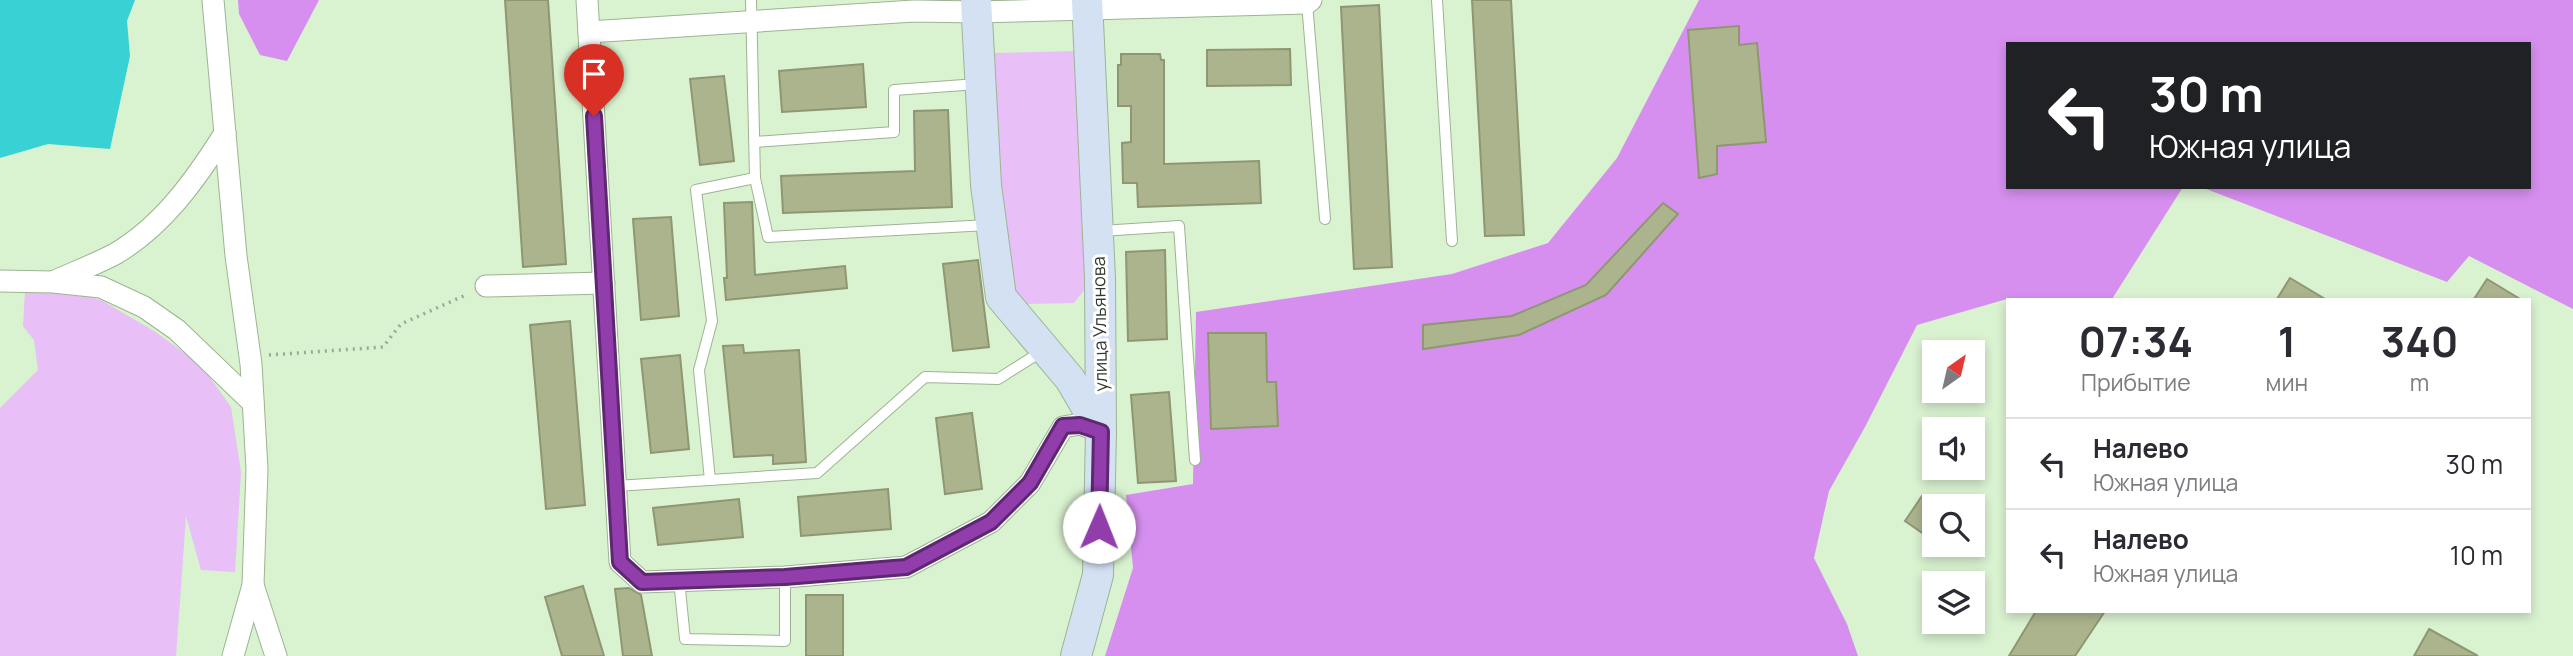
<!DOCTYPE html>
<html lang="ru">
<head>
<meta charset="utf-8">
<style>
	body { margin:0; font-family:Manrope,sans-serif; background:#f2f2f3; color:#2b2b33; height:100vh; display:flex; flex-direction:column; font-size:26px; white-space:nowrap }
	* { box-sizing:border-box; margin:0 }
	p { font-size:23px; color:#7c7c81 }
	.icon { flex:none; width:38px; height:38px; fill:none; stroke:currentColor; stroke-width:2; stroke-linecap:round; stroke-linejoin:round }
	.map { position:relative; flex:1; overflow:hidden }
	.details { position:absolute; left:2006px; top:298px; width:525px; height:315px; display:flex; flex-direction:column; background:#fff; border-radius:0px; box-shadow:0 4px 10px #0003 }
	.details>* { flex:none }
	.hud { position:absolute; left:2006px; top:42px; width:525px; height:147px; border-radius:0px; box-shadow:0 4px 10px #0003; background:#202124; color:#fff; overflow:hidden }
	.needle { width:46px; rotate:34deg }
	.tools { position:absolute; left:1922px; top:340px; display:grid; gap:14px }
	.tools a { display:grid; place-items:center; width:63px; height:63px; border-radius:0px; background:#fff; box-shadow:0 4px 10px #0003; font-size:35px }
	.pin { position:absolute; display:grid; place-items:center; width:60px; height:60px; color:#fff; margin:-72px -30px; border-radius:50% 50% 50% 0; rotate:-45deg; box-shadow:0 0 7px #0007 }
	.pin .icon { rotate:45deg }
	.me { position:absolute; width:77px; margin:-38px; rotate:1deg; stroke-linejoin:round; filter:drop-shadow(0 0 5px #0008) }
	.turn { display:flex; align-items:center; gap:24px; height:147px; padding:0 28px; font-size:32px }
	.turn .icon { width:91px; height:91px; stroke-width:2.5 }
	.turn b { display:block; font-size:49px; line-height:60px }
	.eta { display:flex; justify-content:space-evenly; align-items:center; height:119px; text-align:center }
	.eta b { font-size:42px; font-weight:700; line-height:49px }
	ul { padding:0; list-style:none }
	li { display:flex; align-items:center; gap:21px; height:91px; padding:0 28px; border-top:2px solid #e1e1e2 }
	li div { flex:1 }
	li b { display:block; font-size:26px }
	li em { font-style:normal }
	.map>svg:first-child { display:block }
	.green { fill:#e8bff6 }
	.forest { fill:#d68fef; fill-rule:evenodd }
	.water { fill:#38d2d5 }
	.building { fill:#acb48e; stroke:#8f9672; stroke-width:2 }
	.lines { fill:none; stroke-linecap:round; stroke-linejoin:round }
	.lane-casing { stroke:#9cb493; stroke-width:12 }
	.street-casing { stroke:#9cb493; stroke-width:23 }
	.secondary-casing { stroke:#9cb493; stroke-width:32 }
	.path { stroke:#97ab90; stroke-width:3.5; stroke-dasharray:2 5; stroke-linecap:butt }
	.lane { stroke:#fff; stroke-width:10 }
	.street { stroke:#fff; stroke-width:21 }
	.secondary { stroke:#d4e1f3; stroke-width:30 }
	.route-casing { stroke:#5e2870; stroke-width:18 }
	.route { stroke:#913eac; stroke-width:12 }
	.labels { text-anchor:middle; stroke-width:6; stroke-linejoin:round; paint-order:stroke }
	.street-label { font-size:18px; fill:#313b2d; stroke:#fff }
</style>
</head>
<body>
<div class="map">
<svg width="2573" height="656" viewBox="0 0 2573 656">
	<rect width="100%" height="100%" fill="#d9f2d0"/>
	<g class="green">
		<path d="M1077 51 1089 284 1074 303 1027 304 1007 280 994 53Z"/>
		<path d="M25 292 75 293 101 300 154 331 201 365 231 407 241 472 235 572 201 570 186 516 176 656H0V408L38 370 34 340 23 326Z"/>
	</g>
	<g class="forest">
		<path d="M238 0H319L287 61 260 55 239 14Z"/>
		<path d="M1699 0H2573V309L2469 256 2447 282 2201 187H2529V44H2007V187H2183L2112 299H2007L1917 325 1865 427 1829 491 1814 558 1847 624 1858 656H1105L1133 568 1126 495 1193 484 1196 312 1452 274 1548 243 1617 158ZM1739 27V45L1757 44 1766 142 1717 146V174L1699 177 1688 31ZM1677 215 1606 295 1519 335 1423 349V325L1512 316 1586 285ZM1208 333H1266V362H1209ZM1276 382 1278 425 1211 429 1209 385Z"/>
	</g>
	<path class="water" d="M0 0H135L127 21 130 56 110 149 48 144 0 158Z"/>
	<g class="building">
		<path d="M505 0H548L566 264 523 267Z"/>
		<path d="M1472 0H1511L1524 235 1485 236Z"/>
		<path d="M1379 5 1392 267 1354 269 1341 7Z"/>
		<path d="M1739 26V45L1757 43 1766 142 1717 146V174L1699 178 1688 30Z"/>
		<path d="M1290 49 1291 85 1207 86V50Z"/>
		<path d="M1121 54H1160L1161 60H1164V164L1259 161 1261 203 1138 207 1137 183H1123L1122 143 1131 142V106H1118V65H1121Z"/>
		<path d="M863 64 866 107 782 112 779 71Z"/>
		<path d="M724 76 734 161 700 165 690 79Z"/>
		<path d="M948 110 952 207 783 213 781 176 915 171 914 111Z"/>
		<path d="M752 202 755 275 845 266 847 288 726 300 724 278H727L724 203Z"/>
		<path d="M1663 203 1678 214 1606 295 1519 335 1423 349V325L1512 316 1586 285Z"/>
		<path d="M671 217 679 316 641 320 633 219Z"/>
		<path d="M1165 250 1167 339 1128 341 1126 252Z"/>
		<path d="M978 260 989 347 953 351 943 264Z"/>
		<path d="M2290 278 2325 299H2277Z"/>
		<path d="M2487 279 2520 299H2474Z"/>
		<path d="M570 321 585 505 546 509 530 325Z"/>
		<path d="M1208 333H1266L1267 382H1276L1278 426 1211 429Z"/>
		<path d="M743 345 744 353 799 350 806 462 773 464V455L734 457 723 346Z"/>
		<path d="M680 355 689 449 651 453 641 359Z"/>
		<path d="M1169 392 1176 481 1138 483 1131 395Z"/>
		<path d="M972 413 982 489 945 494 936 418Z"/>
		<path d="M888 489 891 529 801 536 798 497Z"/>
		<path d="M1922 496 1934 504V541L1905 521Z"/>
		<path d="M739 499 743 537 658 545 653 508Z"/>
		<path d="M583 586 604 656H562L545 597Z"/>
		<path d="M629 588 641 595 652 656H623L615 589Z"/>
		<rect x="806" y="595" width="37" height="61"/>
		<path d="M2036 611H2105L2075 656H2009Z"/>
		<path d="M2429 629 2478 656H2414Z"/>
	</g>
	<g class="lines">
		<defs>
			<g id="lane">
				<path d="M1437 0 1452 241"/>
				<path d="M1307 3 1325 219"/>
				<path d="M755 142 894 132V90L978 84"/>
				<path d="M755 178 768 237 988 225"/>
				<path d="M1101 231 1179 226 1195 460"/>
				<path d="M710 480 699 370 712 321 696 190 755 178 751 0"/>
				<path d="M616 486 817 473 925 377 998 379 1044 350"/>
				<path d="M679 580 685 639 785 641V577"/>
			</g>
			<g id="street">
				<path d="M213 0 236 256 251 364 257 469 253 585 233 656"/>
				<path d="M587 0 620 562 642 582 785 577 906 567 991 522 1030 483 1063 427 1080 424 1101 432"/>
				<path d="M589 32 914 11 977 12 1307 3 1311 0"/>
				<path d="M0 281 53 282 101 287 144 307 177 330 253 403"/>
				<path d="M55 281C75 272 96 264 115 254 163 226 196 179 225 133"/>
				<path d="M486 286 604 283"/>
				<path d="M253 585 276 656"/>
			</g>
			<g id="secondary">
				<path d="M976 0 986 185 1001 297 1070 379 1101 432"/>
				<path d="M1076 656 1098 575 1101 432 1100 278 1087 0"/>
			</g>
		</defs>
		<use href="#lane" class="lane-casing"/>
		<use href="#street" class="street-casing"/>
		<use href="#secondary" class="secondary-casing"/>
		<path class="path" d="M269 355 383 347 401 324 468 294"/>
		<use href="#lane" class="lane"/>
		<use href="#street" class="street"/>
		<use href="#secondary" class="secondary"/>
	</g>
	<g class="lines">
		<defs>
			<path id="route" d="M594 116 620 562 642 582 785 577 906 567 991 522 1030 483 1063 426 1080 425 1101 432 1099 527"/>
		</defs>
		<use href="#route" class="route-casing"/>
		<use href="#route" class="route"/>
	</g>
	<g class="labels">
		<g class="street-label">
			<text transform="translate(1100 324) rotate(-91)" y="6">улица Ульянова</text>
		</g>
	</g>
</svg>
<div class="tools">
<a><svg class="needle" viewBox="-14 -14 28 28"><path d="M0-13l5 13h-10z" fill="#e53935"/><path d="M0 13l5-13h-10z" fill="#7c7c81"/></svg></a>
<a><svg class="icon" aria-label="sound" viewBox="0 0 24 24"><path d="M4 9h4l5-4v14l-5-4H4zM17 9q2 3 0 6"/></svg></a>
<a><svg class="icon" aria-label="search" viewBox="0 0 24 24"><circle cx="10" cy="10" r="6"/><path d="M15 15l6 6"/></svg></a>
<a><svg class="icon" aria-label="layers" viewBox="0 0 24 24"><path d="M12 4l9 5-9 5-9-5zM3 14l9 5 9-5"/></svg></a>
</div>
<div class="pin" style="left:594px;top:116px;background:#d93025"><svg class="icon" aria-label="arrive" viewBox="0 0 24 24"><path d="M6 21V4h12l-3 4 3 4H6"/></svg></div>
<svg class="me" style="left:1099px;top:527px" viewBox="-20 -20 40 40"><circle r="19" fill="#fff"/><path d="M0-13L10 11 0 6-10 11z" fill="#913eac"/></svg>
<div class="hud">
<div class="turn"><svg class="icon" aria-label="left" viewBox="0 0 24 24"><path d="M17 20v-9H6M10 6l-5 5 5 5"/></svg><div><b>30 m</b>Южная улица</div></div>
</div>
<section class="details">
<div class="eta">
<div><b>07:34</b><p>Прибытие</p></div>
<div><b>1</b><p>мин</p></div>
<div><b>340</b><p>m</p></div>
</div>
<ul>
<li><svg class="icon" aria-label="left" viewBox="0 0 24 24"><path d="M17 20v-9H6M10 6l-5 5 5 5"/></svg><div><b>Налево</b><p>Южная улица</p></div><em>30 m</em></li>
<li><svg class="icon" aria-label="left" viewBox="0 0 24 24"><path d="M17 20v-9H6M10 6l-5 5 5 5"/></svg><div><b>Налево</b><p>Южная улица</p></div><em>10 m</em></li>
</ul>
</section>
</div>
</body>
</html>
